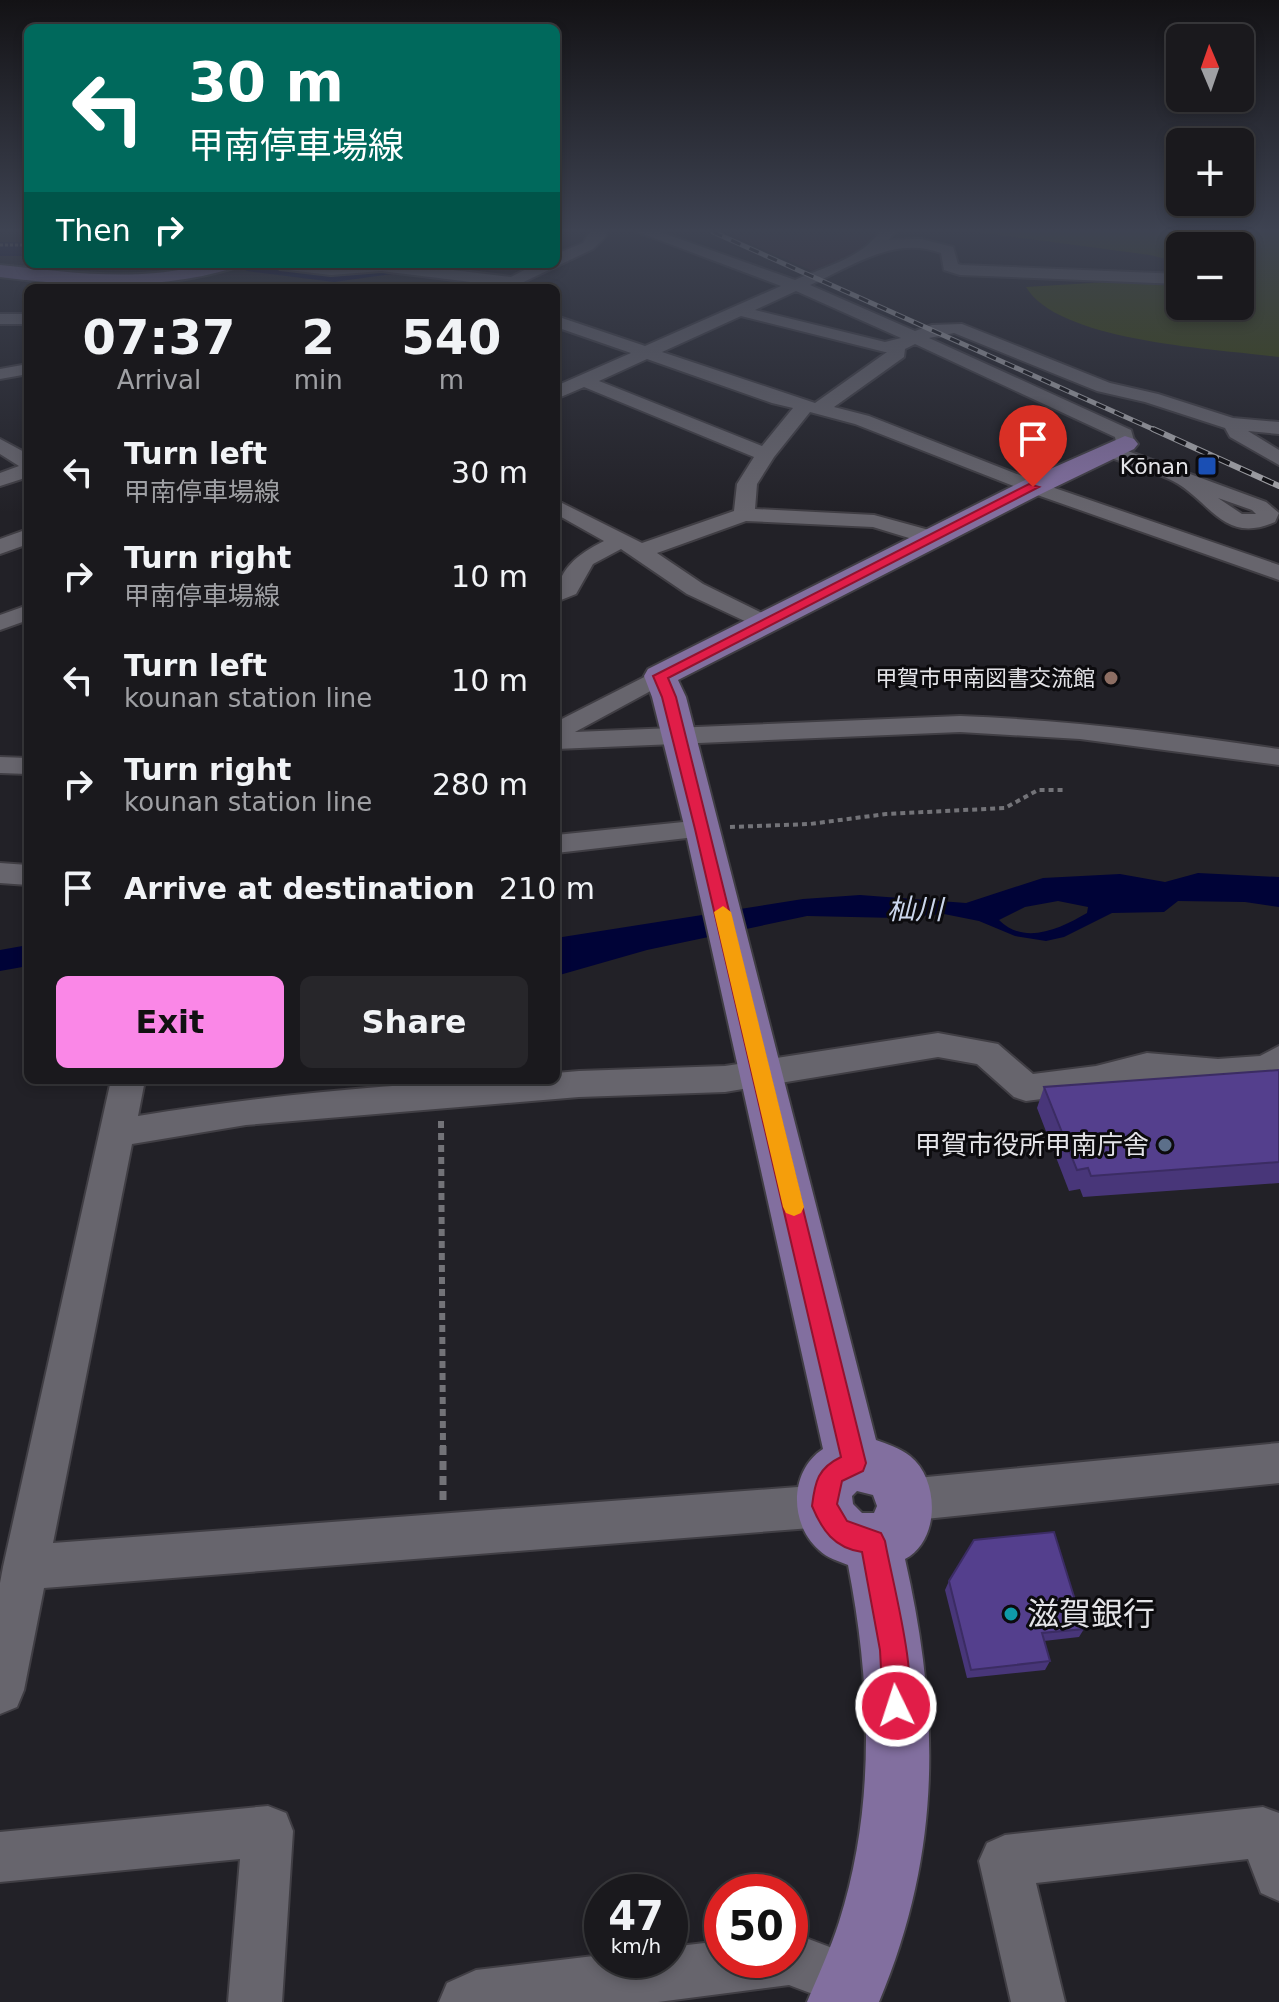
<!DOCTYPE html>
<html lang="en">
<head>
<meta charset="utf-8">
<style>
	body { margin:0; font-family:"DejaVu Sans","Noto Sans JP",sans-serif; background:#27262a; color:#f1f3f6; height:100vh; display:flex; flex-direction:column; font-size:30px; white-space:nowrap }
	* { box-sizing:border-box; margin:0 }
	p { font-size:26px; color:#9fa0a4 }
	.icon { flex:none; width:44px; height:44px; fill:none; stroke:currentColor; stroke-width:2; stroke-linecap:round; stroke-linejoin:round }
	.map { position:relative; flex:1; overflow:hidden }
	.sheet { position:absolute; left:24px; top:284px; width:536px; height:800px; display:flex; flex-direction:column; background:#1a191d; border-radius:12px; box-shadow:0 4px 12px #0003,0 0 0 2px #38383b }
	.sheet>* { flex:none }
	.guide { position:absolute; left:24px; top:24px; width:536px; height:244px; border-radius:12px; box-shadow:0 4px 12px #0003,0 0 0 2px #38383b; background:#00695c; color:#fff; overflow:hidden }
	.needle { width:52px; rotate:358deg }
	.tools { position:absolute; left:1166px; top:24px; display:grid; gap:16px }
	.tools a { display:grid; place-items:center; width:88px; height:88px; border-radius:12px; background:#1a191d; box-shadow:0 4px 12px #0003,0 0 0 2px #38383b; font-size:40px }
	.speed { position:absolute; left:584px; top:1874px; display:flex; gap:16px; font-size:40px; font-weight:700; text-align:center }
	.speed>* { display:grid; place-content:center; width:104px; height:104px; border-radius:50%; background:#1a191d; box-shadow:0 4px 12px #0003,0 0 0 2px #38383b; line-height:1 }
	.speed small { font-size:20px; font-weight:400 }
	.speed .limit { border:12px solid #d22; background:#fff; color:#111 }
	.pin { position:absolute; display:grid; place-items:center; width:68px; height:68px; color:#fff; margin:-82px -34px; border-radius:50% 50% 50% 0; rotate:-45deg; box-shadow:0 0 8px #0007 }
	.pin .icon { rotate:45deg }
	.me { position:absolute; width:88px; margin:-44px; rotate:356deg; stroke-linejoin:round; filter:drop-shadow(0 0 6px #0008) }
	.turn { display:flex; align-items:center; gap:28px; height:168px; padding:0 32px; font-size:36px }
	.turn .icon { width:104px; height:104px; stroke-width:2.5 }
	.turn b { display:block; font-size:56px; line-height:68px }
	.then { display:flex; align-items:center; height:76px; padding:0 32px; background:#0003; gap:16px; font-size:30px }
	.eta { display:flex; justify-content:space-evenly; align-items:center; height:136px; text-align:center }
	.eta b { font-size:48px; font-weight:600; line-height:56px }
	.action { display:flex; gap:16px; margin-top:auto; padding:16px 32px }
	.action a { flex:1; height:92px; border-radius:12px; background:#fa87e7; color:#111; font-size:32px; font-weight:600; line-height:92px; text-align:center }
	.action a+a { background:#27262a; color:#f1f3f6 }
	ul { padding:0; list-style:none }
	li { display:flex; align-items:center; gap:24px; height:104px; padding:0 32px }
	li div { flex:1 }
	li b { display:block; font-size:30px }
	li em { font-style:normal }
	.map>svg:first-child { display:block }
	.industrial { fill:#33232e }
	.green { fill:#3a4509 }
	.water { fill:#000337; fill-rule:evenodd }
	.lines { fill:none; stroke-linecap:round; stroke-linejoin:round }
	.river { fill:#000337; fill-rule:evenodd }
	.minor-casing { stroke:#403e44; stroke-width:4 }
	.major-casing { stroke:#403e44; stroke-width:4 }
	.path-far3 { stroke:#737378; stroke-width:3; stroke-dasharray:3 2; stroke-linecap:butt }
	.path-far2 { stroke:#737378; stroke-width:4; stroke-dasharray:5 4; stroke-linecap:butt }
	.path-far1 { stroke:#737378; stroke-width:6; stroke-dasharray:7 5; stroke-linecap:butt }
	.path { stroke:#737378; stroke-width:7; stroke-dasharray:9 6; stroke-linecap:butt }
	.minor { fill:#67656d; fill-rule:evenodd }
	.major { fill:#826f9f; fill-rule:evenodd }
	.rail-far1-casing { stroke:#a7a7ab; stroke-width:5 }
	.rail-casing { stroke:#a7a7ab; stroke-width:6 }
	.rail-far1 { stroke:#0c0b0e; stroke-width:3; stroke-dasharray:10; stroke-linecap:butt }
	.rail { stroke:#0c0b0e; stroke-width:4; stroke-dasharray:12; stroke-linecap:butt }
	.wall { fill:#483679 }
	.building { fill:#543f8d; stroke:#3b2c63; stroke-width:2 }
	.route { fill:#e11d48; stroke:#92132f; stroke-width:2 }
	.slow { fill:#f59e0b }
	.transit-dot { fill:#1a4fb4; stroke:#0c0b0e; stroke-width:3 }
	.education-dot { fill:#8d6e63; stroke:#0c0b0e; stroke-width:3 }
	.service-dot { fill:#5c6f8a; stroke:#0c0b0e; stroke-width:3 }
	.culture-dot { fill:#0f9aa8; stroke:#0c0b0e; stroke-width:3 }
	.labels { text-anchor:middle; stroke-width:6; stroke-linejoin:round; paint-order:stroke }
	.far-poi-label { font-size:22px; fill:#e3e3e7; stroke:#0c0b0e; text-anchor:end }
	.poi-label { font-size:26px; fill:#e3e3e7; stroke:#0c0b0e; text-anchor:end }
	.water-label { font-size:28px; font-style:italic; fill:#cbd6eb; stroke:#0c0b0e }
	.near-poi-label { font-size:32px; fill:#e3e3e7; stroke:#0c0b0e; text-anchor:start }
</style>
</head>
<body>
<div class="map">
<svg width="1279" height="2002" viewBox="0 0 1279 2002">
	<rect width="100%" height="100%" fill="#222127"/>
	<path class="industrial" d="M724 232H882L867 252 817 273Z"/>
	<path class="green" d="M976 232H1279V357C1218 349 1058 342 1026 287L1172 278 1180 275V306H1240V246H1180V270L1170 260 1150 255Z"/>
	<g class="water">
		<path d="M1198 873 1279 877V907L1245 902 1178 901 1164 912 1112 913 1064 937 1046 941 1015 936 979 921 944 914 897 918 807 916 647 950 556 976V938L803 899 860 895 966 903 1043 878 1120 874 1165 882ZM1058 901 1088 907 1087 913C1061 928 1025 946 999 920L1025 907Z"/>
		<path d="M28 945V966L0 971V950Z"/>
	</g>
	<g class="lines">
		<g class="river">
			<rect x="0" y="242" width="28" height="14"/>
			<path d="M236 264H301L334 268 364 264H425L414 271 334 282 247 271Z"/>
		</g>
		<defs>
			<g id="minor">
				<path d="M590 232H605L606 236 593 249 513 287 381 271 331 275 280 269 272 264H404L511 277 536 264H556V254L583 243Z"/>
				<path d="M638 232H660L795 280C821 268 863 258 879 232H894L889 240 921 239 953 247 958 264 961 265 1180 274V284L960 275 944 270 941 253C894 235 851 267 810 285L915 331 932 325 962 324 1110 383 1158 394 1233 418 1279 422V434L1248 431 1279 450V465L1230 437 1225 428 1145 402 1097 391 954 333 929 338 1131 430 1135 444 1125 450 1266 502 1279 513 1275 522C1223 545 1210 500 1173 481 1151 470 1126 464 1103 455L1100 451 1103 447H1117L1115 437 915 344 905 349 904 357 834 407 869 416 1040 483 1279 565V580L1026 491 855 424 810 412 774 457 757 484 755 509 874 515 940 533 943 538 940 543 932 545 873 527 746 521 657 553 703 584 772 618 776 623 772 628 764 630 687 594 621 549 593 564 576 594 556 602C556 570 578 554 604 541L556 514V500L642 543 734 511 737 484 754 457 584 387 556 399V386L631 353 556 327V316L645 346 781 286ZM796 291 901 338 885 342 755 310ZM741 316 885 352H887L815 403 662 352ZM647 359 772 403 793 408 762 446 599 381ZM1218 498 1252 510 1256 514H1242Z"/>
				<path d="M1202 240 1207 242 1210 246H1194Z"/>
				<rect x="0" y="314" width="28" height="10"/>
				<path d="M28 364V374L0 379V369Z"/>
				<path d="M0 439 28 454V477L0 486V473L19 466 0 454Z"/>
				<path d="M28 529V544L0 554V539Z"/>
				<path d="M28 605V620L0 630V615Z"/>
				<path d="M660 669 669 671 672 676 669 681 575 732 960 716C1067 720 1173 733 1279 749V765L1080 739 960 732 556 749V722Z"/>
				<path d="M0 757 28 758V774L0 773Z"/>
				<path d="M703 820 713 823 717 829 713 835 556 853V835Z"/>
				<path d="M0 863 28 865V885L0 883Z"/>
				<path d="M938 1033 998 1044 1033 1074 1096 1066 1147 1053 1218 1059 1260 1056 1279 1046V1077L1218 1085 1147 1079 1096 1092 1026 1101 1014 1097 977 1064 938 1057 725 1092 579 1097 246 1125 132 1144 53 1543 824 1485 839 1491 846 1506 839 1521 824 1527 44 1588 24 1690 17 1707 0 1714V1583L3 1567 111 1080H145L138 1116C276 1094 416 1080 556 1080V1073L579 1071 725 1066Z"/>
				<path d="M1279 1443V1483L906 1521 891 1515 884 1500 891 1485 906 1479Z"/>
				<path d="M268 1806 286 1813 293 1831 282 2002H228L240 1859 0 1882V1832Z"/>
				<path d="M1263 1807 1279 1813V1901L1261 1893 1248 1859 1036 1883 1065 2002H1011L979 1861 987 1843 1005 1835Z"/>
				<path d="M790 1932 872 1963 880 1982 872 2001 834 2002 789 1985 658 2002H439L447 1983 476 1970 602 1955V1960H670V1947L722 1941V1960H790Z"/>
			</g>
			<g id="major">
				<path d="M205 264H237L234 268C155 291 81 287 0 277V265C67 272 139 283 205 264Z"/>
				<path d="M1125 436 1134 439 1138 444 1134 449 1043 493 678 680 686 697 876 1440C887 1444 900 1448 910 1456 940 1480 940 1541 905 1559 940 1714 942 1853 879 2002H807C818 1976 830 1950 839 1922 876 1806 871 1683 848 1565 838 1561 827 1558 819 1550 789 1524 789 1471 823 1449L685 829 652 697 644 676 648 669 1023 481ZM857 1491 873 1495 877 1506 874 1513H862L853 1504 852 1496Z"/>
			</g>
		</defs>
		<use href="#minor" class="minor-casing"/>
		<use href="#major" class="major-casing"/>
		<path class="path-far3" d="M0 245H28"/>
		<path class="path-far2" d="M730 827 810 824 886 814 1005 808 1038 790H1064"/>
		<path class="path-far1" d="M441 1121 443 1448"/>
		<path class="path" d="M443 1446V1503"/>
		<use href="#minor" class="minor"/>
		<use href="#major" class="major"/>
		<defs>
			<path id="rail-far1" d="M713 232 1157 431"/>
			<path id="rail" d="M1153 429 1279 486"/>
		</defs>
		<use href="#rail-far1" class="rail-far1-casing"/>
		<use href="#rail" class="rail-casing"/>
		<use href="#rail-far1" class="rail-far1"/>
		<use href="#rail" class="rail"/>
	</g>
	<g class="wall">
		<path d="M1279 1070V1183L1083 1197 1080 1189 1069 1191 1037 1108 1044 1087Z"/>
		<path d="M949 1581 1084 1629 1079 1637 1044 1641 1050 1661 1045 1670 967 1678 945 1590Z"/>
	</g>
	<g class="building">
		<path d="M1279 1070V1162L1091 1176 1088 1168 1077 1170 1044 1087Z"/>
		<path d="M1054 1532 1084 1629 1042 1633 1050 1661 971 1670 949 1581 974 1540Z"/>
	</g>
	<linearGradient id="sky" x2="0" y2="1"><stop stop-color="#131215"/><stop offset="0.45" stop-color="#3e4352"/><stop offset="1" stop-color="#3e4352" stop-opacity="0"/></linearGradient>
	<rect width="1279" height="513" fill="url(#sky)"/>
	<path class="route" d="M1029 484 1039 487 668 678 676 697 866 1463 863 1471 842 1481 837 1504 847 1521 881 1533 885 1541C892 1581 920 1682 906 1716L896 1720 887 1716 883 1706 880 1650 862 1552C834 1548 822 1530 812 1506 815 1481 818 1468 841 1457L695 829 662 697 653 676Z"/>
	<path class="slow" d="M723 906 731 912 804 1207 801 1213 794 1216 786 1213 783 1207 714 912Z"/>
	<rect class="transit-dot" x="1197" y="456" width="20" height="20" rx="4"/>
	<circle class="education-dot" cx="1111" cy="678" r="8"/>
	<circle class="service-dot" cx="1165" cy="1145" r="8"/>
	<circle class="culture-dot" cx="1011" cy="1614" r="8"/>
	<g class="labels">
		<g class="far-poi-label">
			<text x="1189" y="474">Kōnan</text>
			<text x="1095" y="686">甲賀市甲南図書交流館</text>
		</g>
		<g class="poi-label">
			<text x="1149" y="1154">甲賀市役所甲南庁舎</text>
		</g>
		<g class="water-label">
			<text x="915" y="919">杣川</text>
		</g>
		<g class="near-poi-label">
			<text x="1027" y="1625">滋賀銀行</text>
		</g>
	</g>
</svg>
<div class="tools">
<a><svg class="needle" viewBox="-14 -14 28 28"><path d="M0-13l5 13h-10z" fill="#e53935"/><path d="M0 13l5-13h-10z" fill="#9fa0a4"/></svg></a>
<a>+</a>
<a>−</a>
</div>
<div class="speed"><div>47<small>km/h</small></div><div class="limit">50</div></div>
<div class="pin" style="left:1033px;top:487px;background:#d93025"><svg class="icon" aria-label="arrive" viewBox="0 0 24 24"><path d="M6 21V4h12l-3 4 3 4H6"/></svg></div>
<svg class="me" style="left:896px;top:1706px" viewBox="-20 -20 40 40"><circle r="17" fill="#e11d48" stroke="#fff" stroke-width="3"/><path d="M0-11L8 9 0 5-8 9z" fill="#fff"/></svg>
<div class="guide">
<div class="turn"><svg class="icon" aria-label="left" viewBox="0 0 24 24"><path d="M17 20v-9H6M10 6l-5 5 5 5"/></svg><div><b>30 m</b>甲南停車場線</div></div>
<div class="then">Then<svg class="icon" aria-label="right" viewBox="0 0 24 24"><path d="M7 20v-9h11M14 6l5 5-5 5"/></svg></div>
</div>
<section class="sheet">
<div class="eta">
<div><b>07:37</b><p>Arrival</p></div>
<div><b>2</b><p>min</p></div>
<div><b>540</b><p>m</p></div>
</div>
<ul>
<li><svg class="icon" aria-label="left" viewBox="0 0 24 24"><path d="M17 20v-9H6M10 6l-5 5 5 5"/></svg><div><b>Turn left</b><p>甲南停車場線</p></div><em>30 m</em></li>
<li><svg class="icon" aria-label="right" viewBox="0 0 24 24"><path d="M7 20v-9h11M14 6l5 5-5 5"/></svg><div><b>Turn right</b><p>甲南停車場線</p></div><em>10 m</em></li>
<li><svg class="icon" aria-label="left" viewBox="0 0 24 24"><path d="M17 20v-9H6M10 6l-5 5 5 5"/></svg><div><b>Turn left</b><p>kounan station line</p></div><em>10 m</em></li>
<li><svg class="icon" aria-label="right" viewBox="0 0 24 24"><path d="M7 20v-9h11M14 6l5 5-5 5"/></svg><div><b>Turn right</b><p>kounan station line</p></div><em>280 m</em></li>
<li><svg class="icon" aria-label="arrive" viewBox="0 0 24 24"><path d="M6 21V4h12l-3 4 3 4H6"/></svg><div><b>Arrive at destination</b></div><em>210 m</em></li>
</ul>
<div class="action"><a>Exit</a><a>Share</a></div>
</section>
</div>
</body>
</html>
